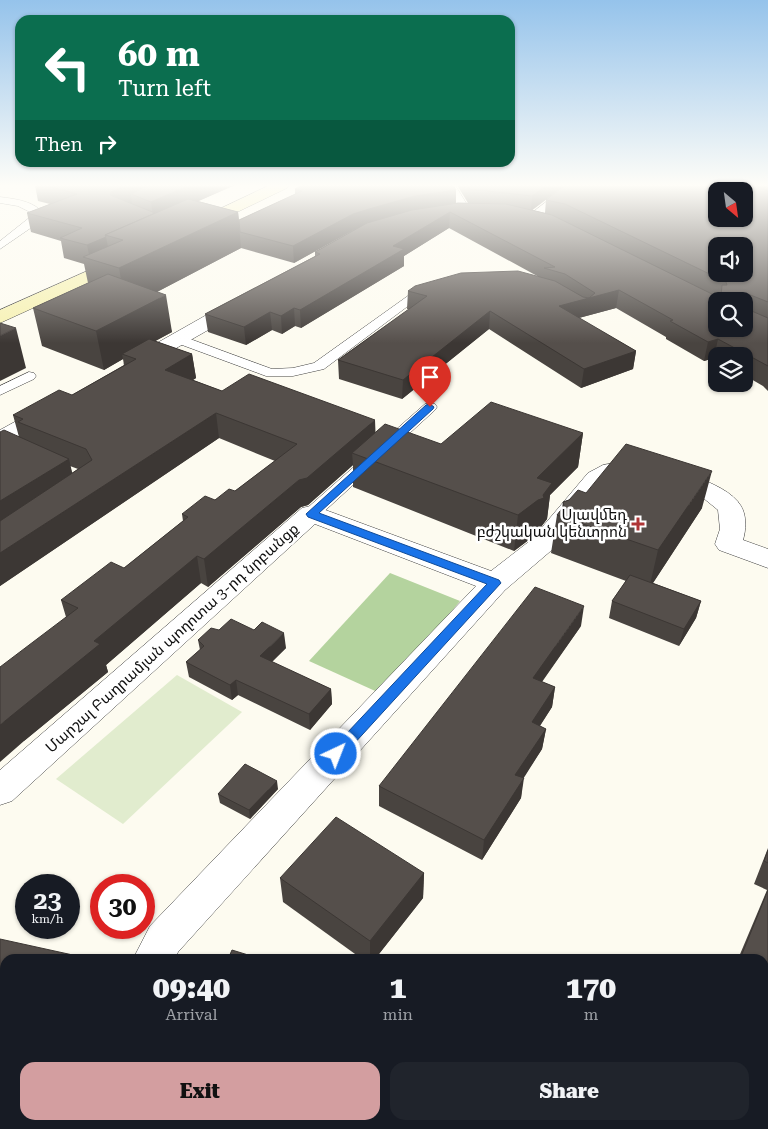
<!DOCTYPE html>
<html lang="en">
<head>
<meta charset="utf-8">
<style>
	body { margin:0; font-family:"Roboto Serif","Noto Sans Armenian",serif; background:#20242c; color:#f1f3f6; height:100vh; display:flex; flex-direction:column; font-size:19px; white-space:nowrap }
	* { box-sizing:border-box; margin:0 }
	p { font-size:16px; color:#9ea1a6 }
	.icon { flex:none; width:28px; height:28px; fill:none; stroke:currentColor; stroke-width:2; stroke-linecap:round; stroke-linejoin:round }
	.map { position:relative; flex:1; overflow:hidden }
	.side { position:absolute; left:0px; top:954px; width:769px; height:176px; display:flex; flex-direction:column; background:#171b24; border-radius:15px 15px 0 0; box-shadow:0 1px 4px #0004 }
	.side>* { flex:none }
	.hud { position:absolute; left:15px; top:15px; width:500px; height:152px; border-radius:15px; box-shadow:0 1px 4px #0004; background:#0b6e4f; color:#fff; overflow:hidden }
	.needle { width:32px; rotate:151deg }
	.controls { position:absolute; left:708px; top:182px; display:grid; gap:10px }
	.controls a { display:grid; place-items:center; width:45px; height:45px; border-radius:10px; background:#171b24; box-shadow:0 1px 4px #0004; font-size:25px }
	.speed { position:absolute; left:15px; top:874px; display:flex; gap:10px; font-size:25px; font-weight:700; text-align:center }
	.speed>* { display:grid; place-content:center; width:65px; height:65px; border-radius:50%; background:#171b24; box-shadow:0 1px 4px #0004; line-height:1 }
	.speed small { font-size:12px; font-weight:400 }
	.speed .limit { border:8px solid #d22; background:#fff; color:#111 }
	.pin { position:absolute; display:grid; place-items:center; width:42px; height:42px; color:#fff; margin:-51px -21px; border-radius:50% 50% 50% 0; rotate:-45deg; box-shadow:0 0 5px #0007 }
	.pin .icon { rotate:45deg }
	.me { position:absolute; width:55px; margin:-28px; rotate:43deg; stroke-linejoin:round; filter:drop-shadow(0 0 4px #0008) }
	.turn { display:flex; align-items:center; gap:18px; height:105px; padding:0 20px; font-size:22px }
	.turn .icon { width:65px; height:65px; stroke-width:2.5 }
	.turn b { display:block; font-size:35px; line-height:42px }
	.then { display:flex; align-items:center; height:48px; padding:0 20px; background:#0003; gap:10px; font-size:19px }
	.eta { display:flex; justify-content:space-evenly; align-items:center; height:85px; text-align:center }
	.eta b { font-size:30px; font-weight:800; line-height:35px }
	.button { display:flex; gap:10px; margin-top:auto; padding:10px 20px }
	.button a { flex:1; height:58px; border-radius:15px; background:#d39ea0; color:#111; font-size:20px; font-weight:800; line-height:58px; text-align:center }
	.button a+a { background:#20242c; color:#f1f3f6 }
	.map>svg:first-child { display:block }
	.forest { fill:#b4d39e }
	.pitch { fill:#e1ecce }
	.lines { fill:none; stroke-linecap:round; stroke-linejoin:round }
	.lane-casing { stroke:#414141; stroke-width:1 }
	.street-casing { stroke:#414141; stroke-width:1 }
	.secondary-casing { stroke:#303030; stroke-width:1 }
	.lane { fill:#fff; fill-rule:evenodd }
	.street { fill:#fff; fill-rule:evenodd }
	.secondary { fill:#f6f1b2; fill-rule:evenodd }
	.wall { fill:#494440; fill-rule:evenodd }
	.shaded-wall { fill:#3c3734 }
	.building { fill:#554f4b; stroke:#3c3734; fill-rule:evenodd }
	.route { fill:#1a73e8; stroke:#114b97 }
	.poi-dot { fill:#ae3536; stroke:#fff; stroke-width:2 }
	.labels { text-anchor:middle; stroke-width:5; stroke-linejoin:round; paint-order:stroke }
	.poi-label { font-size:15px; fill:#0e0e0e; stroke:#fff; text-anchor:end }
	.street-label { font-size:15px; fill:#0e0e0e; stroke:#fff }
</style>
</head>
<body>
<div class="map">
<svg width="768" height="1129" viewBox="0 0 768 1129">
	<rect width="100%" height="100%" fill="#fdfbf0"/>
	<path class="forest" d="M390 573 460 601 384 695 309 661Z"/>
	<path class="pitch" d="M177 675 242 712 123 824 56 779Z"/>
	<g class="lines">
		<defs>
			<g id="lane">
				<path d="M445 185H455L471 211 470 213H462Z"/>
				<path d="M568 185H579L536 220H528V216Z"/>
				<path d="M0 197C16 199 34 201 44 214L35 225 0 249V241L34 214 18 206 0 203Z"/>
				<path d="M427 289 433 292 431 294 420 297 324 369 293 376H266L174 342 172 339 174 336H182L272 369 293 368 314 363 412 293Z"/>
				<path d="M29 372 34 373 36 376 34 379 0 395V386Z"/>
				<path d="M430 403 435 404 437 407 435 410 317 518H305L303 514 305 510 425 404Z"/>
			</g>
			<g id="street">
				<path d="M240 298 247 300 249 304 247 308 141 368 134 370 127 368 124 364 127 360 233 300Z"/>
				<path d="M48 406 56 408 59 413 56 418 8 445 0 447V430L40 408Z"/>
				<path d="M632 460C660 466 726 480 741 506 747 516 746 530 743 540L768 549V568L719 550 715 544 720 529 718 510 702 497 656 480 632 474 618 476 606 483 562 537 555 539 557 543 553 549 505 590 178 952 175 959H133L150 926 476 586 315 524 12 801 0 805V770L302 508 311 506 320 508 491 571 535 537 543 535 540 531 544 525 588 473 603 465Z"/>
				<path d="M51 1125H98L97 1129H50Z"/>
			</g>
			<g id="secondary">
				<path d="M270 185H289L287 188 202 229H190L188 226 190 223Z"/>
				<path d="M121 256 127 257 130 261 127 265 0 323V310Z"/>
			</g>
		</defs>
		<use href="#lane" class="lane-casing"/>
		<use href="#street" class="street-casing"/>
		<use href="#secondary" class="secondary-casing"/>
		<use href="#lane" class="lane"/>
		<use href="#street" class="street"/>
		<use href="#secondary" class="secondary"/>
	</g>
	<g class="wall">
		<path d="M35 185H235L198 201 238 212 239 220 295 194V189L456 190V203H468L457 185H768V391L763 386 744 375V356H716V359L714 358 704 361 666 339V337L616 308 579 318 636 351 633 369 581 388 489 329 402 399 339 379 338 360 409 309H407L408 291 539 277 449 228 404 256V266L301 328 295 326 282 334 272 330 246 345 208 332 205 314 315 256V252L356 229 294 263 241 248 157 292 172 332 155 341 192 354 196 378 193 380 222 391 375 433 441 444 583 433 578 467 550 495 547 519 541 527 540 534 534 536 514 551 353 487V465L308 505 301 507 208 587 201 583 106 665 108 672 24 741 66 617 61 600 124 568 183 521 182 514 235 491 275 461 219 438 0 586V432L19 437 13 415 72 395 124 365 123 359 104 370 42 346 33 308 88 283 84 264 64 258 61 241 31 232 27 213 50 204 38 201ZM564 186 546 200 545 213 532 210ZM70 466 78 469 72 473Z"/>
		<path d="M586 493 702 508 653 583 701 601 696 618 679 646 609 618 612 601 626 581 551 553 557 515 562 508 563 502Z"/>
		<path d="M581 626 542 682 555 687 552 707 540 726 546 729 542 749 523 778 521 798 482 860 379 806V786Z"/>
		<path d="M198 640 286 648 272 662 331 689 332 704 310 730 238 695 232 700 189 677 186 662 200 650Z"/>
		<path d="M278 789 250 819 220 803 218 794Z"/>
		<path d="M768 848V1129H753L746 1125H764V959H738L767 890 754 884Z"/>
		<path d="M424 873 423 898 375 959H362L283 902 280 878Z"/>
		<path d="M0 939 5 959V1094L0 1093Z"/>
		<path d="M147 1125H605L613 1129H166Z"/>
	</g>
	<g class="shaded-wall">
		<path d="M127 185H158L131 194 132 203 114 211 110 195 111 192Z"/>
		<path d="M190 185H235L158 219 153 216 151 202Z"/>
		<path d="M547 185H565L531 211 532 196Z"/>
		<path d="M456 190 455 206 369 225 353 230 294 263 293 246 353 214 369 209 415 196Z"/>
		<path d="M238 212 241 248 126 308 119 268Z"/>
		<path d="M450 212 449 228 404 256V266L301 328 300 310 393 246Z"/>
		<path d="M106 237 110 257 90 259 87 245Z"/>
		<path d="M619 290 616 308 556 324 559 306Z"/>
		<path d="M166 295 172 332 128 356 122 354 123 359 104 370 96 331Z"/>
		<path d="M294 308 295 326 282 334 281 316Z"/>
		<path d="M490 311 489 329 402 399 403 380Z"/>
		<path d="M270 312 272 330 246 345 244 327Z"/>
		<path d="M16 328 26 368 0 381V336Z"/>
		<path d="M718 339 714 358 704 361 708 342Z"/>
		<path d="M636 351 633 369 581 388 584 369Z"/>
		<path d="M192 354 196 378 169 395 165 370Z"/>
		<path d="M216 413 219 438 0 586V553Z"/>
		<path d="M375 420 376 445 352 453 353 465 308 505 301 507 208 587 204 559 299 480Z"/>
		<path d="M583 433 578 467 550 495 547 519 541 527 540 534 534 536 514 551 518 515 537 478Z"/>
		<path d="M69 459 75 485 0 533V501Z"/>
		<path d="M712 471 702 508 649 589 658 550Z"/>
		<path d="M197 556 201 583 106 665 108 672 24 741 0 762V725L94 641Z"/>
		<path d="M701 601 696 618 679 646 684 629Z"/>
		<path d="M584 606 581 626 530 698 533 678Z"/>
		<path d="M284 633 286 648 262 671 260 656Z"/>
		<path d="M236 680 238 695 232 700 230 685Z"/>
		<path d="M555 687 552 707 529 742 532 722Z"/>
		<path d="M331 689 332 704 310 730 309 714Z"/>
		<path d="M546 729 542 749 513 795 515 775Z"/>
		<path d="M524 778 521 798 482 860 484 840Z"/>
		<path d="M277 781 278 789 250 819 249 810Z"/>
		<path d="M424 873 423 898 375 959H370V941Z"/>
	</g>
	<g class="building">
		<path d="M44 185H127L111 192 110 195 155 213 105 235 106 237 87 245 60 238 82 228 27 213 77 194Z"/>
		<path d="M150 185H190L151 202 131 194Z"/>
		<path d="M303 185H453L456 190 415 196 369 209 353 214 293 246 240 232 239 220 302 191 295 189Z"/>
		<path d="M468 185H547L532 196 470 189Z"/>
		<path d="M565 185H752L768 191V302L748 294 747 309 768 318V366L718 339 708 342 670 321 673 320 619 290 559 306 636 351 584 369 490 311 403 380 338 360 427 296 408 291 415 286 461 273 518 271 555 281 583 297 589 298 595 293 565 274 544 268 555 267 450 212 393 246 404 249 300 310 294 308 281 316 270 312 244 327 205 314 320 254 315 252 367 223 412 210 458 203 506 204 552 215 712 294 721 296 722 285H727L726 282 565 204 546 200ZM716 191H744V219H716ZM716 246H744V274H716ZM716 301H744V329H716Z"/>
		<path d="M188 199 238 212 119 268 83 257 123 240 105 235Z"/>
		<path d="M108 274 166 295 96 331 33 308Z"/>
		<path d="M0 323 16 328 0 336Z"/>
		<path d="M149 339 192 354 165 370 222 391 249 374 375 420 307 478 299 480 204 559 197 556 94 641 100 644 0 725V667L78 608 61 600 111 562 124 568 188 517 182 514 205 496 215 500 229 489 235 491 297 444 216 413 0 553V521L92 460 86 449 18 422 23 419 13 415 59 390 72 395 136 359 122 354Z"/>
		<path d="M491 402 583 433 537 478 552 483 543 495 544 498 538 500 518 515 352 453 385 424 441 444Z"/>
		<path d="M4 430 69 459 0 501V432Z"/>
		<path d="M626 444 712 471 658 550 557 515 564 506 563 502 569 500 578 490 586 493Z"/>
		<path d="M630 575 701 601 684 629 612 601Z"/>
		<path d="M535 587 584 606 533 678 555 687 532 722 546 729 515 775 524 778 484 840 379 786Z"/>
		<path d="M231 619 254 630 262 622 284 633 260 656 331 689 309 714 236 680 230 685 186 662 204 646 198 640 211 628 219 630Z"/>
		<path d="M245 764 277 781 249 810 218 794Z"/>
		<path d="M336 817 424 873 370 941 280 878Z"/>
		<path d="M768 850V863L764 861Z"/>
		<path d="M768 890V1111L764 1109V959H740Z"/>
		<path d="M0 939 91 959H5V1064L0 1063Z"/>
		<path d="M232 950 261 959H228Z"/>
		<path d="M272 1125H605L613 1129H279Z"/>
	</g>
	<linearGradient id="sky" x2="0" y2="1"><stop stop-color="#95c3eb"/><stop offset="0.54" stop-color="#fefdf8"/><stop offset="1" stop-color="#fefdf8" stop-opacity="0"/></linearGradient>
	<rect width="768" height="343" fill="url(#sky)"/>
	<path class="route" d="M430 404 434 407 433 409 319 513 499 580 501 583 341 758 336 760 331 758 329 754 331 750 487 584 308 517 306 514 426 405Z"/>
	<path class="poi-dot" d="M635.5 516.5h5v5h5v5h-5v5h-5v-5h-5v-5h5z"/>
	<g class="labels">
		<g class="poi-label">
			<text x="627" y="520">Սլավմեդ<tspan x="627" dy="17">բժշկական կենտրոն</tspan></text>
		</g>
		<g class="street-label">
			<text transform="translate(172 638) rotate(-42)" y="5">Մարշալ Բաղրամյան պողոտա 3-րդ նրբանցք</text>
		</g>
	</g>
</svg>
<div class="controls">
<a><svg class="needle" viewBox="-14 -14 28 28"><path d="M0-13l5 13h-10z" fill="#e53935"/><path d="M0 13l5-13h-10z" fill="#9ea1a6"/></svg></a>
<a><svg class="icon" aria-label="sound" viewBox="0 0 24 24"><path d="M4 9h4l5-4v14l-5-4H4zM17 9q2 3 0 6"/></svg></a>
<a><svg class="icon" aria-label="search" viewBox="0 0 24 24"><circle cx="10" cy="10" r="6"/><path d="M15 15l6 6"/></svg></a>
<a><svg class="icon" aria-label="layers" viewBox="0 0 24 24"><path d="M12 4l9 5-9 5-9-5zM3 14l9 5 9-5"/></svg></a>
</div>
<div class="speed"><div>23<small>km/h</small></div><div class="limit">30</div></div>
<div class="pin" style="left:430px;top:407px;background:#d93025"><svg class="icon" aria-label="arrive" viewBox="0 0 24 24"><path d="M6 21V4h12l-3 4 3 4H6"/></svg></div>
<svg class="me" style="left:336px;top:754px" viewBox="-20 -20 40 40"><circle r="17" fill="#1a73e8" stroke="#fff" stroke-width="3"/><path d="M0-11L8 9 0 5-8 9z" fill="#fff"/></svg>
<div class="hud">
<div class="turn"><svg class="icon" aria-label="left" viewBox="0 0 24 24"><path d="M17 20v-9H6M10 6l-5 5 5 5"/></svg><div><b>60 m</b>Turn left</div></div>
<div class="then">Then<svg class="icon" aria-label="right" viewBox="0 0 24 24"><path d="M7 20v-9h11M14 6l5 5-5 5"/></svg></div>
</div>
<section class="side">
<div class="eta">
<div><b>09:40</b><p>Arrival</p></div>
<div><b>1</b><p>min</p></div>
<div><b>170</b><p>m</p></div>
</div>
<div class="button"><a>Exit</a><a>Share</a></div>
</section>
</div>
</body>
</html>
